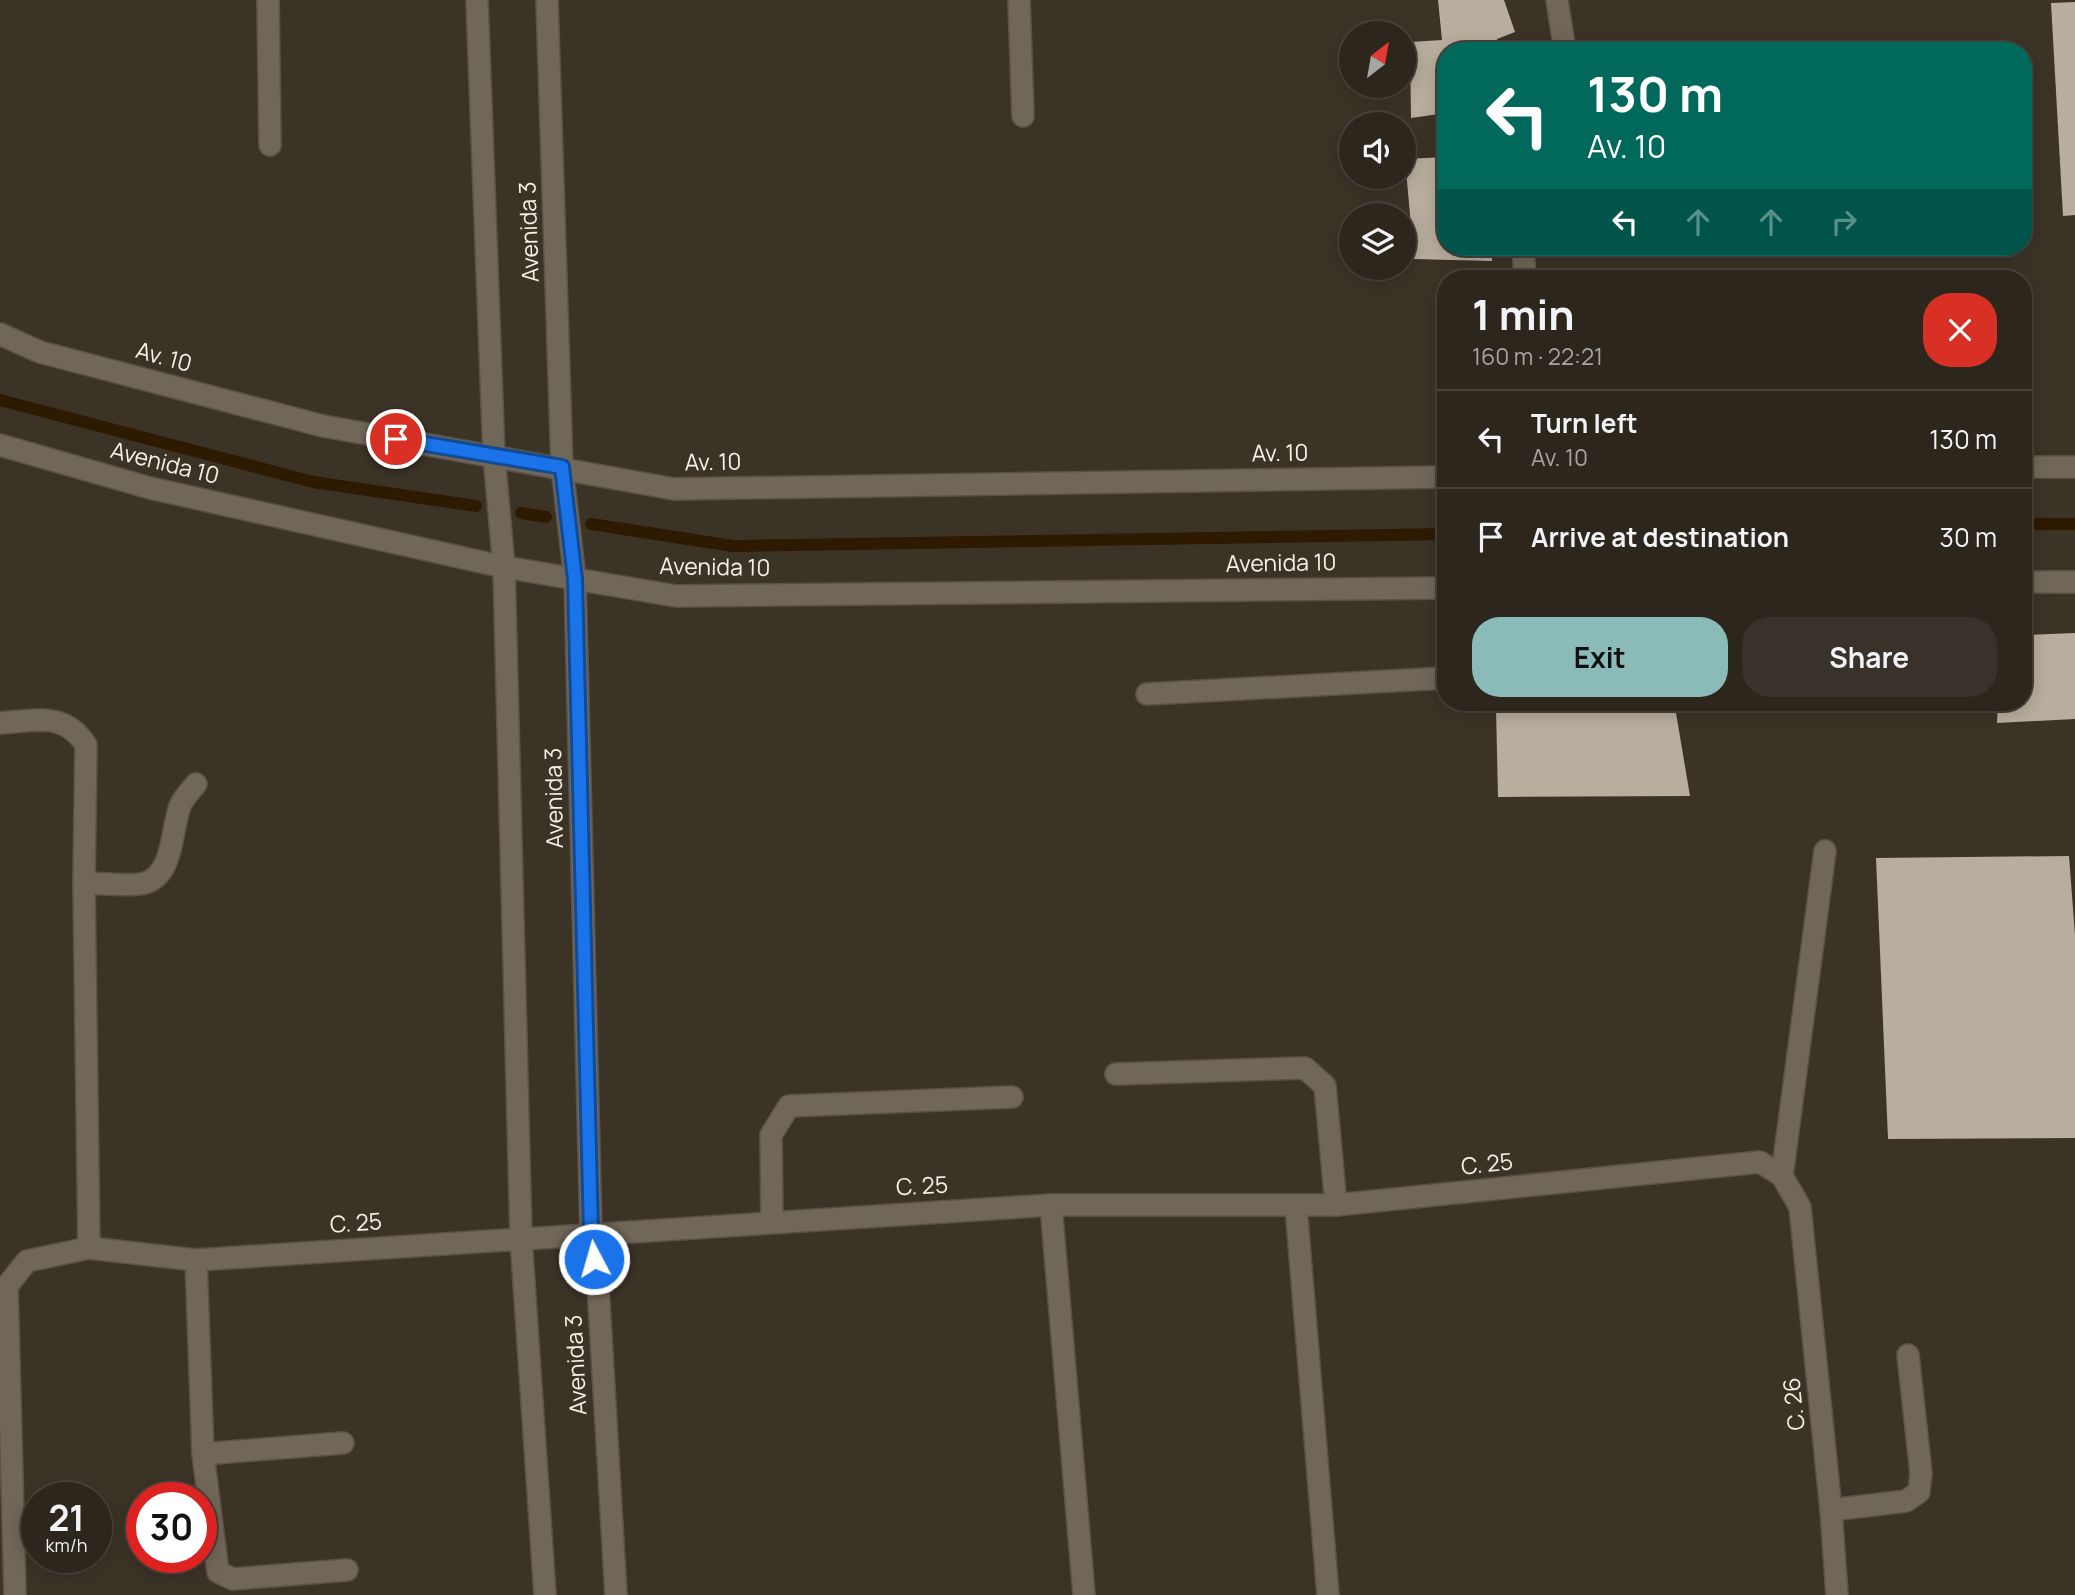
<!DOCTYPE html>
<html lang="en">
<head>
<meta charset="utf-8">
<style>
	body { margin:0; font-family:Manrope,sans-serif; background:#39322a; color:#f1f3f6; height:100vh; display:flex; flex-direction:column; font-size:26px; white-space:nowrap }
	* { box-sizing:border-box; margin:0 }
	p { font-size:23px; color:#a7a5a4 }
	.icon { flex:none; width:38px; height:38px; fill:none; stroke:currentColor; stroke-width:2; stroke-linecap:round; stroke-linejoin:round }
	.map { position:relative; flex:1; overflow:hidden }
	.side { position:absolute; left:1437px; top:270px; width:595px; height:441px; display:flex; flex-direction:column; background:#2d261d; border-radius:28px; box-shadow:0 4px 18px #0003,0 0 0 2px #48433b }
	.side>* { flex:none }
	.guide { position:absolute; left:1437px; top:42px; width:595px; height:214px; border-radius:28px; box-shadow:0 4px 18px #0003,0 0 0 2px #48433b; background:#00695c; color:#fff; overflow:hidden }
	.needle { width:46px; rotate:31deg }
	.tools { position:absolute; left:1339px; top:21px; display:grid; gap:14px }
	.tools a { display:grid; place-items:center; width:77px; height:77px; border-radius:50%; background:#2d261d; box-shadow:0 4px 18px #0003,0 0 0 2px #48433b; font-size:35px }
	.speed { position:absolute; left:21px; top:1482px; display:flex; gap:14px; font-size:35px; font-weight:700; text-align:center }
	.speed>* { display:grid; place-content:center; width:91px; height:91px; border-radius:50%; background:#2d261d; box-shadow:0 4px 18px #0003,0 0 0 2px #48433b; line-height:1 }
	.speed small { font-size:18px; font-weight:400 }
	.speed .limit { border:10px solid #d22; background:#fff; color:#111 }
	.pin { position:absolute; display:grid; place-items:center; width:60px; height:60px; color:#fff; margin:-30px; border:4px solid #fff; border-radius:50%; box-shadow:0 2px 7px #0007 }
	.me { position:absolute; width:77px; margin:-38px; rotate:354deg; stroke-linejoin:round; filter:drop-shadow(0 0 5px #0008) }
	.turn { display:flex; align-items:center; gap:24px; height:147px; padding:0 35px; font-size:32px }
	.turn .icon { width:91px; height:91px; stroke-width:2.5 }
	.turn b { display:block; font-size:49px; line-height:60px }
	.lanes { display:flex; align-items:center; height:66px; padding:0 35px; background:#0003; justify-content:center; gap:35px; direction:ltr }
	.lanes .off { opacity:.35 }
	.round { display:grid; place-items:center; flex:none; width:74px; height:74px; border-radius:28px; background:#39322a }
	.headline { display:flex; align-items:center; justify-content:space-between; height:119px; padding:0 35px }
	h1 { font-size:42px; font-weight:700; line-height:52px }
	.button { display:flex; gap:14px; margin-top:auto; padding:14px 35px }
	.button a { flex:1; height:80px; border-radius:28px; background:#8bbbb9; color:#111; font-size:28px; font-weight:700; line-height:80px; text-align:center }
	.button a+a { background:#39322a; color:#f1f3f6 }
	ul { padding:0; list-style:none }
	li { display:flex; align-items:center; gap:21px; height:98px; padding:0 35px; border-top:2px solid #48433b }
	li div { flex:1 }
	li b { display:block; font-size:26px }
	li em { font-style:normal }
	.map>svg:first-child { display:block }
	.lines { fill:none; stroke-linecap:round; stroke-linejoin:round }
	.stream { stroke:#2d1a00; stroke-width:12 }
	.building { fill:#b9ae9e }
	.minor-casing { stroke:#5a5247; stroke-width:24 }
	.minor { stroke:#716759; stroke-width:21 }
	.route-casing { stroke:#114b97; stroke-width:18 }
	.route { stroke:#1a73e8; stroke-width:12 }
	.labels { text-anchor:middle; stroke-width:7; stroke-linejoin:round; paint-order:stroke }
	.street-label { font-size:23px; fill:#f5f0e8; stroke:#3c3327 }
</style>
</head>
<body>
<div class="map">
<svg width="2075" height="1595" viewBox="0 0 2075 1595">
	<rect width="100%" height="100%" fill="#3c3327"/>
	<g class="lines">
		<g class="stream">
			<path d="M0 400 313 482 476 506"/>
			<path d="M521 513 546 517"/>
			<path d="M591 524 733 546 1446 534"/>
			<path d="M2023 524H2075"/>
		</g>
	</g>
	<g class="building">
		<path d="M1438 0H1504L1515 32 1497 39 1498 51H1446V113L1411 118 1410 42 1442 40Z"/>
		<path d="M2075 2V215L2063 216 2051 3Z"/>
		<path d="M1446 157V247H1492V261L1414 259 1405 159Z"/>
		<path d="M1565 247H1650L1652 258H1566Z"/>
		<path d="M2075 633V719L1997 723 1998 702H2023V635Z"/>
		<path d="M1675 707 1690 796 1498 797 1496 708Z"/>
		<path d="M2069 856 2075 935V1138L1888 1139 1876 858Z"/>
	</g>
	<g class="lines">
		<defs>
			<g id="minor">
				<path d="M268 0 270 145"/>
				<path d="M477 0 494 456 504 567 521 1238 545 1595"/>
				<path d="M547 0 562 467 575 579 591 1233 598 1285 616 1595"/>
				<path d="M1019 0 1023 116"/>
				<path d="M1557 0 1565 51"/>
				<path d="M1523 247 1525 278"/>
				<path d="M0 334 40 352 323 426 674 489 1446 477"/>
				<path d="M0 445 150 488 504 567 676 596 1446 588"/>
				<path d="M2023 467H2075"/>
				<path d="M2023 582H2075"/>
				<path d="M1147 694 1446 678"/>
				<path d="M0 723C36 721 64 711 86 745L84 883 89 1248"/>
				<path d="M84 883C100 883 131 887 145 883 174 874 171 830 180 806 183 798 190 791 196 784"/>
				<path d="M1116 1074 1305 1068 1325 1086 1336 1205"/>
				<path d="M1782 1176 1825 851"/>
				<path d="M1051 1205 1084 1595"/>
				<path d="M1296 1207 1328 1595"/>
				<path d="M772 1221 771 1135 789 1106 1012 1097"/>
				<path d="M196 1260 203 1454 218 1572 233 1579 347 1570"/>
				<path d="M203 1454 343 1443"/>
				<path d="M1831 1510 1906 1501 1919 1492 1921 1473 1908 1355"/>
				<path d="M15 1595 7 1286 27 1261 89 1248 196 1260 1051 1205H1336L1760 1162 1782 1176 1800 1207 1831 1510 1837 1595"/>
			</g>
		</defs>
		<use href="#minor" class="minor-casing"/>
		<use href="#minor" class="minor"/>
	</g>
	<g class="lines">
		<defs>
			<path id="route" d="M396 439 562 467 575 579 591 1233 594 1259"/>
		</defs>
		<use href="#route" class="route-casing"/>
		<use href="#route" class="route"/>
	</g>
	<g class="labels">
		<g class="street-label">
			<text transform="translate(529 232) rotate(-92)" y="8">Avenida 3</text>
			<text transform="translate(164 357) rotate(15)" y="8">Av. 10</text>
			<text transform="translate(1280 453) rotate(-1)" y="8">Av. 10</text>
			<text transform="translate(713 462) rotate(-1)" y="8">Av. 10</text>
			<text transform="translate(165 463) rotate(14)" y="8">Avenida 10</text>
			<text transform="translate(1281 563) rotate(-1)" y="8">Avenida 10</text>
			<text transform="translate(715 567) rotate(1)" y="8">Avenida 10</text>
			<text transform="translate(554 798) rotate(-91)" y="8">Avenida 3</text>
			<text transform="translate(1487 1164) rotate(-6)" y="8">C. 25</text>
			<text transform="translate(922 1186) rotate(-3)" y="8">C. 25</text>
			<text transform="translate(356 1223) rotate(-4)" y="8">C. 25</text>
			<text transform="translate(576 1365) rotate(-93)" y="8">Avenida 3</text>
			<text transform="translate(1794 1404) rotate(-96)" y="8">C. 26</text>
		</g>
	</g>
</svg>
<div class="tools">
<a><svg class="needle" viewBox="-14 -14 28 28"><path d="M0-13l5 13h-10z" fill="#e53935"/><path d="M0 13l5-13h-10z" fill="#a7a5a4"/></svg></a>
<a><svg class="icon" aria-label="sound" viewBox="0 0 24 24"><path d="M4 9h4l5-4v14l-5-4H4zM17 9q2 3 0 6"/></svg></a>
<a><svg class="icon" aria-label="layers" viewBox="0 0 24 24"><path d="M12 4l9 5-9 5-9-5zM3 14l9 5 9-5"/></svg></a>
</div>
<div class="speed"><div>21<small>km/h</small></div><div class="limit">30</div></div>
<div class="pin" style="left:396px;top:439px;background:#d93025"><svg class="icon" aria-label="arrive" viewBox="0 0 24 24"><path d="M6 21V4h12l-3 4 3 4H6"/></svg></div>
<svg class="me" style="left:594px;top:1259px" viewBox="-20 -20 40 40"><circle r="17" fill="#1a73e8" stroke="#fff" stroke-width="3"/><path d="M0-11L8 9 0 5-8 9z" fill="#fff"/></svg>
<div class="guide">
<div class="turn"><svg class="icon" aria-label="left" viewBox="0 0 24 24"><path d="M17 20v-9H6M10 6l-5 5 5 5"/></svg><div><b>130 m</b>Av. 10</div></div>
<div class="lanes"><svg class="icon" aria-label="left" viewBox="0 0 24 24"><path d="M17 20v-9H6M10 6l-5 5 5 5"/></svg><svg class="icon off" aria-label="ahead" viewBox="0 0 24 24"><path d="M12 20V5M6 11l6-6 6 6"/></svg><svg class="icon off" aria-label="ahead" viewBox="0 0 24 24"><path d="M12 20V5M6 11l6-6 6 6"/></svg><svg class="icon off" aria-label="right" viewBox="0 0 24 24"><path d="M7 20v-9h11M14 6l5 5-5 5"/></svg></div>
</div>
<section class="side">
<div class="headline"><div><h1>1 min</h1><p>160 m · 22:21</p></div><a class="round" style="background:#d93025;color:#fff"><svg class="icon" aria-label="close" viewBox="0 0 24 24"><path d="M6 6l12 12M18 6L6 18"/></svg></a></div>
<ul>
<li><svg class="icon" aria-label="left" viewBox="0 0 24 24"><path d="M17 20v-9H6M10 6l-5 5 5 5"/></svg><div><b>Turn left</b><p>Av. 10</p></div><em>130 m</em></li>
<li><svg class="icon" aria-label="arrive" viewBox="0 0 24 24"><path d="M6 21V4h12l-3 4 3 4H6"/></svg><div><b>Arrive at destination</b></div><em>30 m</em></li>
</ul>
<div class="button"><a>Exit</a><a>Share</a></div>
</section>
</div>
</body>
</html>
